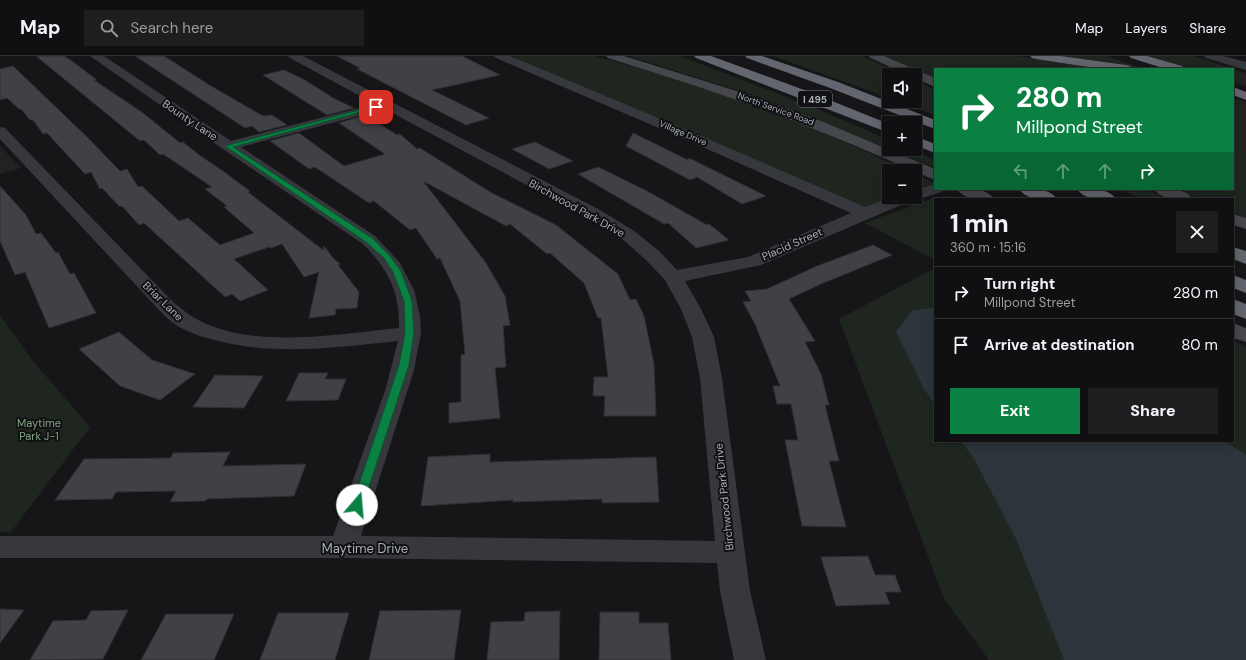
<!DOCTYPE html>
<html lang="en">
<head>
<meta charset="utf-8">
<style>
	body { margin:0; font-family:"DM Sans",sans-serif; background:#1e1e20; color:#f1f3f6; height:100vh; display:flex; flex-direction:column; font-size:15px; white-space:nowrap }
	* { box-sizing:border-box; margin:0 }
	p { font-size:13px; color:#9c9d9f }
	.icon { flex:none; width:22px; height:22px; fill:none; stroke:currentColor; stroke-width:2; stroke-linecap:round; stroke-linejoin:round }
	.map { position:relative; flex:1; overflow:hidden }
	.side { position:absolute; left:934px; top:142px; width:300px; height:244px; display:flex; flex-direction:column; background:#101012; border-radius:0px; box-shadow:0 2px 10px #0003,0 0 0 1px #303032 }
	.side>* { flex:none }
	.guide { position:absolute; left:934px; top:12px; width:300px; height:122px; border-radius:0px; box-shadow:0 2px 10px #0003,0 0 0 1px #303032; background:#0b8043; color:#fff; overflow:hidden }
	.buttons { position:absolute; left:882px; top:12px; display:grid; gap:8px }
	.buttons a { display:grid; place-items:center; width:40px; height:40px; border-radius:0px; background:#101012; box-shadow:0 2px 10px #0003,0 0 0 1px #303032; font-size:20px }
	.pin { position:absolute; display:grid; place-items:center; width:34px; height:34px; color:#fff; margin:-17px; border-radius:8px; box-shadow:0 2px 6px #0006 }
	.me { position:absolute; width:44px; margin:-22px; rotate:18deg; stroke-linejoin:round; filter:drop-shadow(0 0 3px #0008) }
	.turn { display:flex; align-items:center; gap:14px; height:84px; padding:0 16px; font-size:18px }
	.turn .icon { width:52px; height:52px; stroke-width:2.5 }
	.turn b { display:block; font-size:28px; line-height:34px }
	.lanes { display:flex; align-items:center; height:38px; padding:0 16px; background:#0003; justify-content:center; gap:20px; direction:ltr }
	.lanes .off { opacity:.35 }
	.round { display:grid; place-items:center; flex:none; width:42px; height:42px; border-radius:0px; background:#1e1e20 }
	.overview { display:flex; align-items:center; justify-content:space-between; height:68px; padding:0 16px }
	h1 { font-size:24px; font-weight:800; line-height:30px }
	.cta { display:flex; gap:8px; margin-top:auto; padding:8px 16px }
	.cta a { flex:1; height:46px; border-radius:0px; background:#0b8043; color:#fff; font-size:16px; font-weight:800; line-height:46px; text-align:center }
	.cta a+a { background:#1e1e20; color:#f1f3f6 }
	ul { padding:0; list-style:none }
	li { display:flex; align-items:center; gap:12px; height:52px; padding:0 16px; border-top:1px solid #303032 }
	li div { flex:1 }
	li b { display:block; font-size:15px }
	li em { font-style:normal }
	header { display:flex; align-items:center; gap:24px; box-sizing:border-box; height:56px; padding:0 20px; background:#101012; border-bottom:1px solid #303032 }
	header strong { font-size:19px }
	nav { display:flex; gap:22px; margin-inline-start:auto; font-size:14px }
	.search { width:280px; height:36px; background:#1e1e20; display:flex; align-items:center; gap:10px; box-sizing:border-box; padding:0 14px; border-radius:0px; color:#9c9d9f; font-size:15px }
	.map>svg:first-child { display:block }
	.built { fill:#222225 }
	.green { fill:#1e261f }
	.water { fill:#2c353c }
	.building { fill:#404145; stroke:#303034 }
	.lines { fill:none; stroke-linecap:round; stroke-linejoin:round }
	.street { fill:#37383d; fill-rule:evenodd }
	.secondary { fill:#45474d; fill-rule:evenodd }
	.highway { fill:#63666e; fill-rule:evenodd }
	.route { fill:#0b8043; stroke:#07532c }
	.labels { text-anchor:middle; stroke-width:4; stroke-linejoin:round; paint-order:stroke }
	.far-street-label { font-size:9px; fill:#a8adb8; stroke:#111113 }
	.shield { fill:#111113; stroke:#7b7e86; stroke-width:1 }
	.shield-label { font-size:10px; font-weight:bold; fill:#a8adb8 }
	.street-label { font-size:11px; fill:#a8adb8; stroke:#111113 }
	.park-label { font-size:11px; fill:#7fa381; stroke:#111113 }
	.near-street-label { font-size:13px; fill:#a8adb8; stroke:#111113 }
</style>
</head>
<body>
<header>
<strong>Map</strong>
<div class="search"><svg class="icon" aria-label="search" viewBox="0 0 24 24"><circle cx="10" cy="10" r="6"/><path d="M15 15l6 6"/></svg>Search here</div>
<nav><a>Map</a><a>Layers</a><a>Share</a></nav>
</header>
<div class="map">
<svg width="1246" height="604" viewBox="0 0 1246 604">
	<rect width="100%" height="100%" fill="#161618"/>
	<path class="built" d="M0 90 21 112 0 118Z"/>
	<g class="green">
		<path d="M513 0H595L664 19 731 42 796 66 847 87 909 115H889V141H901L864 157 539 16Z"/>
		<path d="M628 0H680L815 52 889 84V93L750 38Z"/>
		<path d="M773 0H862L904 19H889V42Z"/>
		<path d="M883 0H1017L1113 13H935V24Z"/>
		<path d="M1049 0H1106L1146 13H1134L1080 3Z"/>
		<path d="M1144 0H1194L1246 17V30L1233 26V13H1187Z"/>
		<path d="M915 24 935 34V59L898 45H915Z"/>
		<path d="M1233 42 1246 46V162L1233 157V143H1200L1177 133H1233Z"/>
		<path d="M889 93H910L935 104V112Z"/>
		<path d="M915 118 935 127V131L925 130 915 135Z"/>
		<path d="M1119 133H1145L1167 143H1142Z"/>
		<path d="M947 140 968 143H935V204L865 167 932 142Z"/>
		<path d="M935 212V385H1233V284L1246 291V604H989L944 543 839 263Z"/>
		<path d="M0 259 32 304 90 371 11 476H0Z"/>
	</g>
	<g class="water">
		<path d="M935 252V349L924 333 896 276 913 254Z"/>
		<path d="M961 385H1225L1246 399V604H1064L1016 483 973 401Z"/>
	</g>
	<g class="building">
		<path d="M36 0H64L72 5 97 24H94L143 57 180 87 183 86 199 99 229 119H228L250 135 248 136 323 194 324 190 333 202 340 208 338 209 359 236 357 252 336 253 335 259 309 262 319 216 304 221 282 188 271 192 269 191 234 203 268 234 240 245 232 238 225 241 144 167 139 169 122 150 120 151 102 132 100 133 91 116 85 118 47 77 43 78 33 64H30L21 53H19L7 42 0 44V13L13 10 87 81 120 115 127 113 138 131 142 130 179 165 188 162 220 189 254 177 224 151 227 150 205 133 212 131 163 98 160 99 144 84 140 85Z"/>
		<path d="M135 0H164L211 30 263 60 272 59 287 69 259 76 252 70 245 72Z"/>
		<path d="M337 0H462L500 19 432 34 489 62 466 69 357 13 360 12Z"/>
		<path d="M284 14 305 24 333 42 354 52 327 59 263 19Z"/>
		<path d="M366 59 397 79 400 78 417 93 420 92 490 136 556 169 618 218 630 244 636 243 644 260 654 308 656 360H604L605 340H593L594 321H608L601 262H598L584 227 550 197 547 198 510 168 506 170 423 125 486 207 505 240 510 269 503 270 506 311 495 312 500 362 449 367V347L461 346V299L465 298 460 245 440 202 437 203 416 172 410 174 374 145 369 147 315 111 309 113 270 85 299 77 344 110 385 98 339 67Z"/>
		<path d="M633 77 688 104 689 102 766 140 742 148 697 121 690 124 626 90Z"/>
		<path d="M535 86 573 105 549 113 512 93Z"/>
		<path d="M598 111 647 135 707 169 709 168 729 184 696 192 668 167 664 168 578 118Z"/>
		<path d="M0 130 26 159 36 178 41 177 56 197 58 196 70 218 74 217 96 257 49 272 25 216 15 219 0 185Z"/>
		<path d="M873 189 892 199 821 228 789 243 815 285 805 286 821 318 829 349H825L839 405H829L846 471 802 470 785 384H798L791 348H777L773 330H780L755 268 743 246 751 245 745 235 767 233 817 210Z"/>
		<path d="M119 276 152 304 195 318 160 344 120 330 79 293Z"/>
		<path d="M299 317H328L325 323H346L338 344 286 345Z"/>
		<path d="M215 319 263 320 244 352 193 351Z"/>
		<path d="M230 396 223 410 306 408 294 440 207 443 205 445 170 446 176 435 116 436 112 443 55 444 84 403 171 402 173 397Z"/>
		<path d="M490 398V406L656 401 659 446 602 447V443L513 446V444L421 450 428 401Z"/>
		<path d="M868 500 875 519H895L901 536H885L890 548 836 550 821 501Z"/>
		<path d="M0 553 24 554 0 587Z"/>
		<path d="M128 554 103 603 30 604 53 565 86 564 91 555Z"/>
		<path d="M461 554 454 604H369L380 555Z"/>
		<path d="M560 555 559 604H487L491 566 524 565 525 556Z"/>
		<path d="M600 556H639V567H668L671 604H599Z"/>
		<path d="M278 557H349L335 604H260Z"/>
		<path d="M166 558H234L214 604H141Z"/>
	</g>
	<g class="lines">
		<g class="street">
			<path d="M90 0H104L231 85 375 48 290 2 288 0H303L600 154 634 175 659 195 677 214 748 201 851 157 696 88 496 2 494 0H510L706 82 865 151 891 141H915V134L935 128V133H943L941 136 901 149 761 209 685 225 701 253 714 281 722 322 750 535 766 604H734L720 535 717 507 343 502H0V480H333L386 332 398 285C338 291 278 300 219 285 205 282 189 277 176 269 170 265 165 260 160 255L0 83V71L5 72 174 247C180 251 185 256 191 260 247 295 337 278 399 272 400 236 388 213 363 188L223 93ZM385 53 588 162 622 183 645 203 665 224 681 253 692 281 700 322 715 485 361 480 414 314 421 277 420 260 414 234 400 207 375 180 241 91Z"/>
			<path d="M1204 0H1223L1246 6V14L1206 2Z"/>
		</g>
		<g class="secondary">
			<path d="M606 0H624L740 36 821 65 935 113V124L851 88 771 56 690 28 608 2Z"/>
			<path d="M869 0H884L935 22V31L915 22V19H907L871 2Z"/>
			<path d="M957 133C970 133 986 131 994 143 982 143 965 145 957 133Z"/>
			<path d="M1154 133C1167 133 1185 131 1193 143 1180 143 1162 145 1154 133Z"/>
			<path d="M1233 158 1246 162V173L1233 169Z"/>
			<path d="M1233 267 1246 272V286L1233 282Z"/>
		</g>
		<g class="highway">
			<path d="M694 0H711L807 35 889 68V77L696 2Z"/>
			<path d="M745 0H762L838 26 935 64V73L830 32 747 2Z"/>
			<path d="M1030 0H1060L1126 9 1130 10 1132 13H1102L1036 3 1032 2Z"/>
			<path d="M1129 0H1147L1182 10 1184 13H1166L1131 2Z"/>
			<path d="M1233 31 1246 36V44L1233 39Z"/>
			<path d="M915 80 935 88V97L915 89Z"/>
			<path d="M1019 133C1032 133 1049 131 1057 143 1045 143 1027 145 1019 133Z"/>
			<path d="M1077 133C1090 133 1108 131 1116 143 1103 143 1085 145 1077 133Z"/>
			<path d="M1233 191 1246 195V208L1233 203Z"/>
			<path d="M1233 219 1246 224V237L1233 232Z"/>
			<path d="M1233 243 1246 248V263L1233 258Z"/>
		</g>
	</g>
	<path class="route" d="M374 50 379 51 233 91 372 182 389 199 401 215 412 245 414 277 409 309 363 449 361 452H353L352 449 399 309 405 277 404 245 393 216 384 202 366 186 225 90Z"/>
	<g class="labels">
		<g class="far-street-label">
			<text transform="translate(776 53) rotate(20)" y="3">North Service Road</text>
			<text transform="translate(683 77) rotate(23)" y="3">Village Drive</text>
		</g>
		<rect class="shield" x="798" y="35" width="34" height="16" rx="3"/>
		<g class="shield-label">
			<text x="815" y="47">I 495</text>
		</g>
		<g class="street-label">
			<text transform="translate(190 64) rotate(34)" y="4">Bounty Lane</text>
			<text transform="translate(577 152) rotate(29)" y="4">Birchwood Park Drive</text>
			<text transform="translate(792 188) rotate(-24)" y="4">Placid Street</text>
			<text transform="translate(163 245) rotate(44)" y="4">Briar Lane</text>
			<text transform="translate(724 441) rotate(-96)" y="4">Birchwood Park Drive</text>
		</g>
		<g class="park-label">
			<text x="39" y="371">Maytime<tspan x="39" dy="13">Park J-1</tspan></text>
		</g>
		<g class="near-street-label">
			<text x="365" y="497">Maytime Drive</text>
		</g>
	</g>
</svg>
<div class="buttons">
<a><svg class="icon" aria-label="sound" viewBox="0 0 24 24"><path d="M4 9h4l5-4v14l-5-4H4zM17 9q2 3 0 6"/></svg></a>
<a>+</a>
<a>−</a>
</div>
<div class="pin" style="left:376px;top:51px;background:#d93025"><svg class="icon" aria-label="arrive" viewBox="0 0 24 24"><path d="M6 21V4h12l-3 4 3 4H6"/></svg></div>
<svg class="me" style="left:357px;top:449px" viewBox="-20 -20 40 40"><circle r="19" fill="#fff"/><path d="M0-13L10 11 0 6-10 11z" fill="#0b8043"/></svg>
<div class="guide">
<div class="turn"><svg class="icon" aria-label="right" viewBox="0 0 24 24"><path d="M7 20v-9h11M14 6l5 5-5 5"/></svg><div><b>280 m</b>Millpond Street</div></div>
<div class="lanes"><svg class="icon off" aria-label="left" viewBox="0 0 24 24"><path d="M17 20v-9H6M10 6l-5 5 5 5"/></svg><svg class="icon off" aria-label="ahead" viewBox="0 0 24 24"><path d="M12 20V5M6 11l6-6 6 6"/></svg><svg class="icon off" aria-label="ahead" viewBox="0 0 24 24"><path d="M12 20V5M6 11l6-6 6 6"/></svg><svg class="icon" aria-label="right" viewBox="0 0 24 24"><path d="M7 20v-9h11M14 6l5 5-5 5"/></svg></div>
</div>
<section class="side">
<div class="overview"><div><h1>1 min</h1><p>360 m · 15:16</p></div><a class="round"><svg class="icon" aria-label="close" viewBox="0 0 24 24"><path d="M6 6l12 12M18 6L6 18"/></svg></a></div>
<ul>
<li><svg class="icon" aria-label="right" viewBox="0 0 24 24"><path d="M7 20v-9h11M14 6l5 5-5 5"/></svg><div><b>Turn right</b><p>Millpond Street</p></div><em>280 m</em></li>
<li><svg class="icon" aria-label="arrive" viewBox="0 0 24 24"><path d="M6 21V4h12l-3 4 3 4H6"/></svg><div><b>Arrive at destination</b></div><em>80 m</em></li>
</ul>
<div class="cta"><a>Exit</a><a>Share</a></div>
</section>
</div>
</body>
</html>
